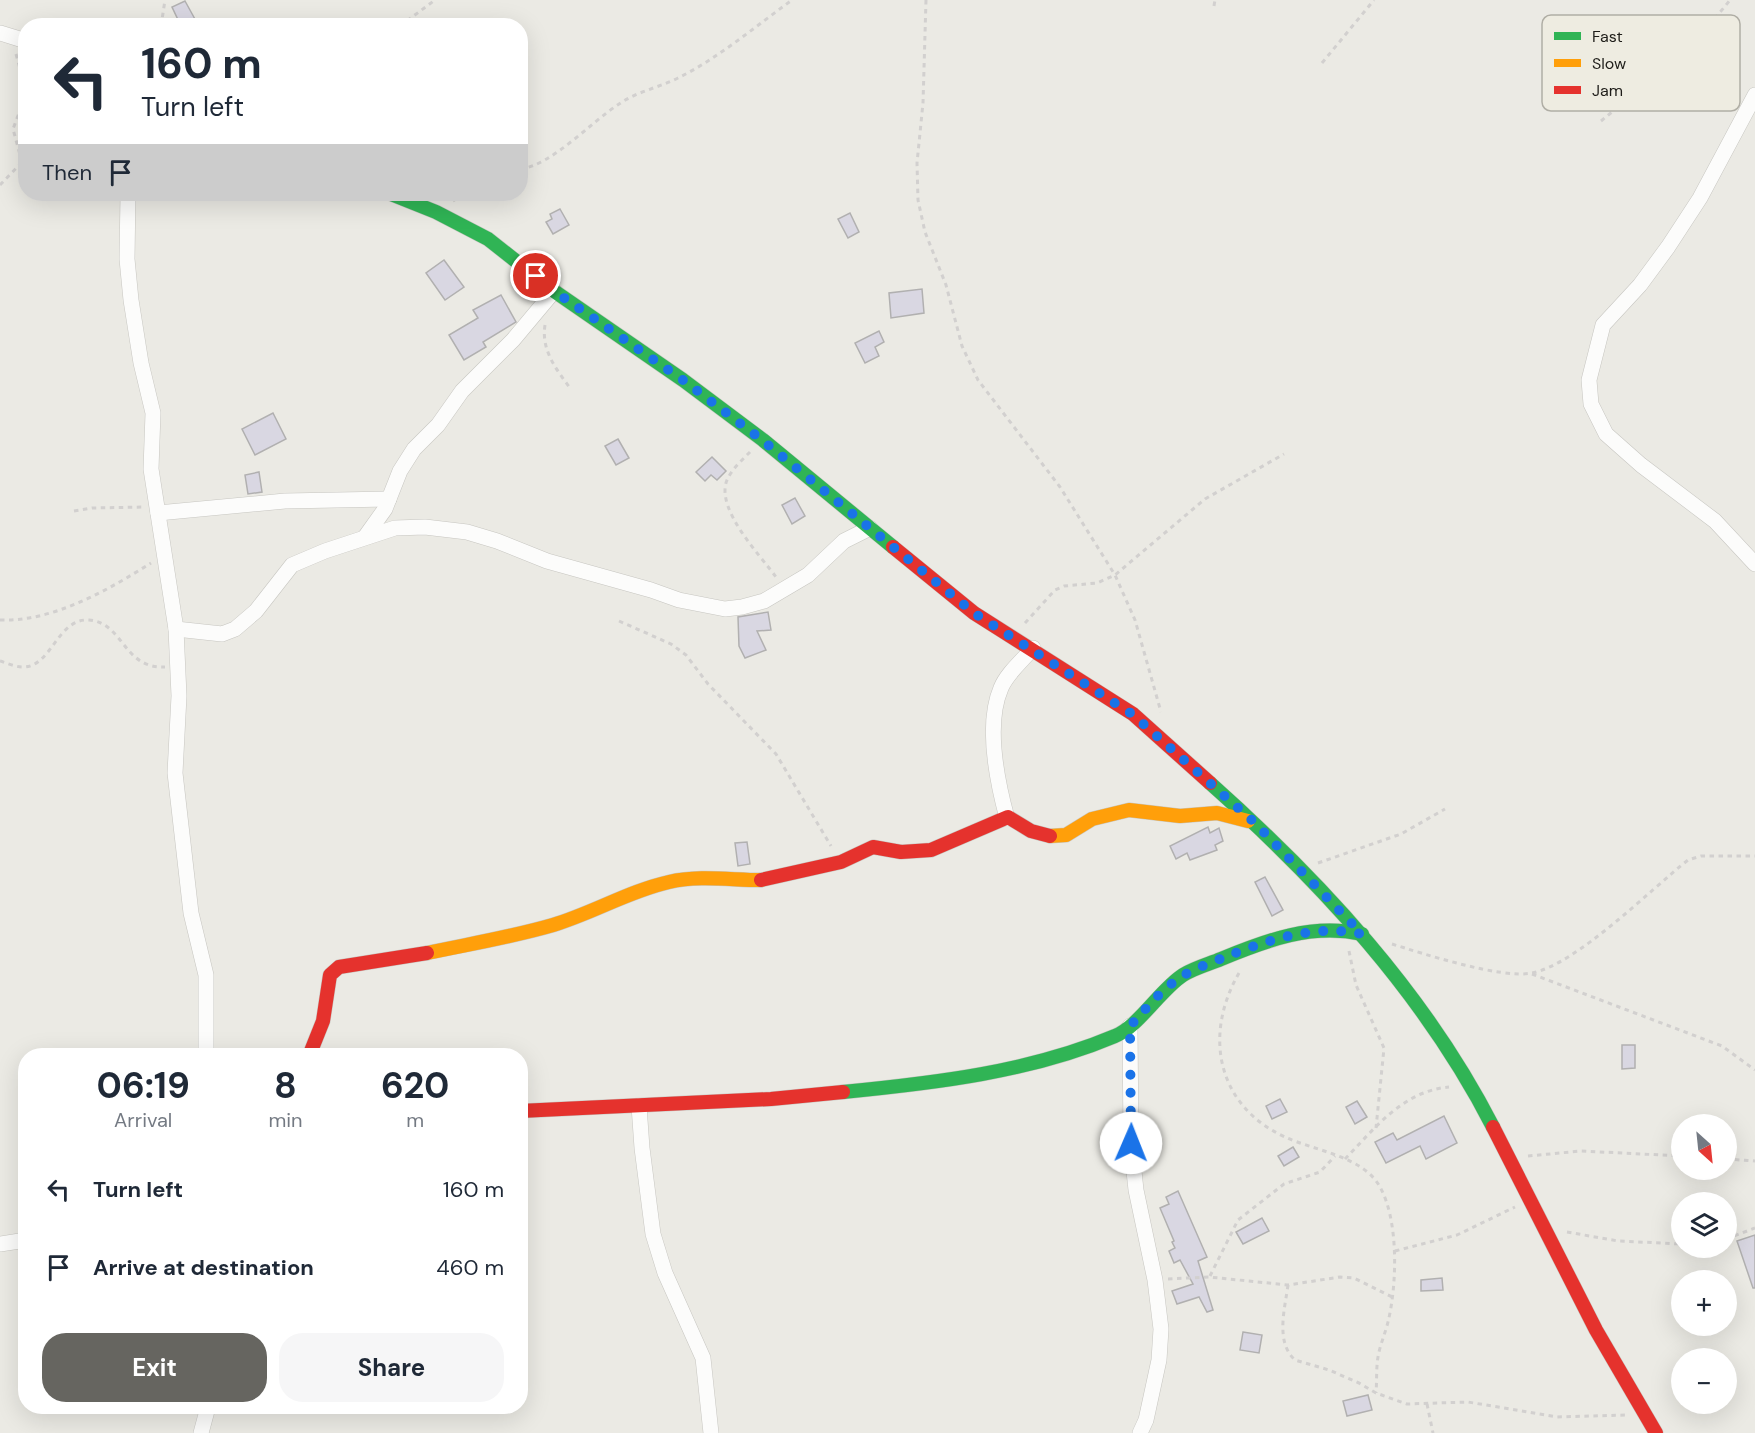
<!DOCTYPE html>
<html lang="en">
<head>
<meta charset="utf-8">
<style>
	body { margin:0; font-family:"DM Sans",sans-serif; background:#f6f6f7; color:#1f2937; height:100vh; display:flex; flex-direction:column; font-size:22px; white-space:nowrap }
	* { box-sizing:border-box; margin:0 }
	p { font-size:20px; color:#747a83 }
	.icon { flex:none; width:33px; height:33px; fill:none; stroke:currentColor; stroke-width:2; stroke-linecap:round; stroke-linejoin:round }
	.map { position:relative; flex:1; overflow:hidden }
	.side { position:absolute; left:18px; top:1048px; width:510px; height:366px; display:flex; flex-direction:column; background:#fff; border-radius:24px; box-shadow:0 6px 24px #0002 }
	.side>* { flex:none }
	.top-card { position:absolute; left:18px; top:18px; width:510px; height:183px; border-radius:24px; box-shadow:0 6px 24px #0002; background:#fff; color:#1f2937; overflow:hidden }
	.needle { width:39px; rotate:153deg }
	.fabs { position:absolute; left:1671px; top:1114px; display:grid; gap:12px }
	.fabs a { display:grid; place-items:center; width:66px; height:66px; border-radius:50%; background:#fff; box-shadow:0 6px 24px #0002; font-size:30px }
	.pin { position:absolute; display:grid; place-items:center; width:51px; height:51px; color:#fff; margin:-26px; border:3px solid #fff; border-radius:50%; box-shadow:0 2px 6px #0007 }
	.me { position:absolute; width:66px; margin:-33px; rotate:1deg; stroke-linejoin:round; filter:drop-shadow(0 0 4px #0008) }
	.turn { display:flex; align-items:center; gap:21px; height:126px; padding:0 24px; font-size:27px }
	.turn .icon { width:78px; height:78px; stroke-width:2.5 }
	.turn b { display:block; font-size:42px; line-height:51px }
	.then { display:flex; align-items:center; height:57px; padding:0 24px; background:#0003; gap:12px; font-size:22px }
	.eta { display:flex; justify-content:space-evenly; align-items:center; height:102px; text-align:center }
	.eta b { font-size:36px; font-weight:700; line-height:42px }
	.action { display:flex; gap:12px; margin-top:auto; padding:12px 24px }
	.action a { flex:1; height:69px; border-radius:24px; background:#666560; color:#fff; font-size:24px; font-weight:700; line-height:69px; text-align:center }
	.action a+a { background:#f6f6f7; color:#1f2937 }
	ul { padding:0; list-style:none }
	li { display:flex; align-items:center; gap:18px; height:78px; padding:0 24px }
	li div { flex:1 }
	li b { display:block; font-size:22px }
	li em { font-style:normal }
	.map>svg:first-child { display:block }
	.building { fill:#d9d7e2; stroke:#b1b0b0; stroke-width:1.5 }
	.lines { fill:none; stroke-linecap:round; stroke-linejoin:round }
	.street-casing { stroke:#c7c6c1; stroke-width:16 }
	.fast-casing { stroke:#c7c6c1; stroke-width:15 }
	.slow-casing { stroke:#c7c6c1; stroke-width:15 }
	.jam-casing { stroke:#c7c6c1; stroke-width:15 }
	.path { stroke:#d2d0cf; stroke-width:3; stroke-dasharray:4.5 4.5; stroke-linecap:butt }
	.street { stroke:#fcfcfb; stroke-width:15 }
	.fast { stroke:#30b455; stroke-width:14 }
	.slow { stroke:#ff9f0a; stroke-width:14 }
	.jam { stroke:#e5322d; stroke-width:14 }
	.route { stroke:#1a73e8; stroke-width:10; stroke-dasharray:0 18 }
	.key { fill:#eeece1; stroke:#b0aea5; stroke-width:1.5 }
	.key-label { font-size:16px; fill:#1e1d19 }
</style>
</head>
<body>
<div class="map">
<svg width="1755" height="1433" viewBox="0 0 1755 1433">
	<rect width="100%" height="100%" fill="#ebeae4"/>
	<g class="building">
		<path d="M185 1 196 21 181 26 172 7Z"/>
		<path d="M560 209 569 225 553 234 546 222 552 219 550 214Z"/>
		<path d="M850 213 859 232 848 238 838 219Z"/>
		<path d="M444 260 464 287 445 300 426 273Z"/>
		<path d="M922 289 924 313 891 318 889 293Z"/>
		<path d="M501 295 516 322 483 342 486 347 464 360 449 335 478 318 473 310Z"/>
		<path d="M879 331 884 342 875 347 879 356 865 363 855 343Z"/>
		<path d="M273 413 286 439 255 455 242 429Z"/>
		<path d="M618 439 629 458 616 465 605 446Z"/>
		<path d="M712 457 726 471 717 480 711 475 705 481 696 472Z"/>
		<path d="M259 472 262 492 248 494 245 475Z"/>
		<path d="M795 498 805 516 792 524 782 505Z"/>
		<path d="M768 612 771 630 757 631 766 650 745 658 739 646 738 617Z"/>
		<path d="M1208 827 1210 833 1219 828 1223 841 1215 845 1217 850 1190 860 1187 853 1176 859 1170 846Z"/>
		<path d="M747 842 750 864 738 866 735 843Z"/>
		<path d="M1265 877 1283 910 1272 916 1255 882Z"/>
		<path d="M1622 1045H1635V1068L1622 1069Z"/>
		<path d="M1280 1099 1287 1112 1272 1119 1266 1106Z"/>
		<path d="M1357 1101 1367 1117 1355 1124 1346 1107Z"/>
		<path d="M1444 1116 1457 1143 1426 1159 1420 1146 1386 1163 1375 1142 1393 1133 1397 1140Z"/>
		<path d="M1293 1147 1299 1157 1284 1166 1278 1156Z"/>
		<path d="M1178 1191 1207 1257 1198 1261 1213 1310 1207 1312 1199 1297 1177 1304 1172 1291 1193 1284 1180 1260 1174 1263 1169 1251 1175 1248 1172 1242 1174 1241 1160 1208 1169 1204 1166 1197Z"/>
		<path d="M1262 1218 1269 1231 1243 1244 1236 1232Z"/>
		<path d="M1755 1235V1288H1753L1737 1241Z"/>
		<path d="M1442 1278 1443 1290 1421 1291V1280Z"/>
		<path d="M1243 1332 1262 1335 1259 1353 1240 1350Z"/>
		<path d="M1368 1395 1372 1410 1347 1416 1343 1401Z"/>
	</g>
	<g class="lines">
		<defs>
			<g id="street">
				<path d="M0 33 26 41"/>
				<path d="M1755 95 1700 198 1668 247 1640 285 1603 325 1589 380 1591 404 1606 434 1641 465 1715 521 1755 564"/>
				<path d="M128 194 127 259 131 300 141 363 153 413 151 469 176 629 179 696 175 773 191 913 206 975V1056"/>
				<path d="M158 513 285 501 389 499"/>
				<path d="M365 537 385 509 400 471 414 449 438 425 462 391 513 340 554 291"/>
				<path d="M176 629 222 634 235 629 256 611 292 565 325 551 395 528 425 527 467 532 497 541 547 561 651 590 679 600 725 609 742 607 764 601 808 575 844 541 870 528"/>
				<path d="M1007 818C997 781 985 725 1001 688 1007 673 1023 660 1033 648"/>
				<path d="M1130 1026 1131 1143 1136 1190 1155 1280 1161 1329 1159 1360 1146 1420 1140 1433"/>
				<path d="M639 1106 642 1148 653 1234 665 1273 703 1358 711 1433"/>
				<path d="M0 1244 26 1240"/>
				<path d="M201 1433 208 1407"/>
			</g>
			<g id="fast">
				<path d="M391 194 436 212 488 239 554 291 683 380 763 440 893 547"/>
				<path d="M1210 783C1321 882 1425 994 1493 1127"/>
				<path d="M843 1092C935 1083 1030 1072 1115 1036 1138 1027 1161 989 1183 975 1194 968 1209 964 1221 959 1267 940 1312 923 1362 934"/>
			</g>
			<g id="slow">
				<path d="M1050 836 1066 835 1092 819 1129 810 1180 816 1217 813 1248 821"/>
				<path d="M427 953C469 944 512 937 553 925 593 913 629 891 669 882 699 875 731 880 761 880"/>
			</g>
			<g id="jam">
				<path d="M893 547 974 613 1133 714 1210 783"/>
				<path d="M761 880 841 862 873 847 901 852 931 850 1008 817 1031 831 1050 836"/>
				<path d="M309 1056 323 1021 330 975 339 967 427 953"/>
				<path d="M520 1111 771 1099 843 1092"/>
				<path d="M1493 1127 1596 1330 1656 1433"/>
			</g>
		</defs>
		<use href="#street" class="street-casing"/>
		<use href="#fast" class="fast-casing"/>
		<use href="#slow" class="slow-casing"/>
		<use href="#jam" class="jam-casing"/>
		<g class="path">
			<path d="M926 0 923 103 917 163 918 200 925 232 946 285 962 346 978 380 1060 487 1115 575 1135 620 1161 712"/>
			<path d="M1214 6 1215 0"/>
			<path d="M161 26 165 0"/>
			<path d="M400 26 435 0"/>
			<path d="M16 54 24 83V100L13 129 22 162"/>
			<path d="M1322 63 1374 0"/>
			<path d="M1601 121C1646 84 1694 46 1730 0"/>
			<path d="M520 169C551 166 591 122 619 104 638 91 658 88 678 78 717 59 756 26 792 0"/>
			<path d="M0 185 26 158"/>
			<path d="M453 201 464 194"/>
			<path d="M545 325C541 350 556 369 570 388"/>
			<path d="M750 452C742 460 732 469 727 480 715 509 760 555 776 577"/>
			<path d="M74 511 92 508 144 507"/>
			<path d="M0 620C53 622 108 590 151 563"/>
			<path d="M619 621 671 644 686 655 708 684 776 754 831 846"/>
			<path d="M1025 623 1055 590 1064 586 1097 583 1115 575 1205 499 1284 454"/>
			<path d="M0 661C7 663 15 667 23 667 52 667 57 618 89 620 124 623 123 669 165 667"/>
			<path d="M1318 863 1401 834 1445 809"/>
			<path d="M1392 944C1424 954 1501 979 1532 973 1577 964 1650 890 1688 860L1701 856H1755"/>
			<path d="M1349 951 1356 985 1384 1048 1376 1128"/>
			<path d="M1239 973C1203 1035 1217 1106 1285 1137 1315 1151 1363 1156 1380 1187 1399 1221 1397 1285 1388 1322 1385 1334 1380 1345 1378 1357 1376 1369 1377 1381 1376 1393"/>
			<path d="M1532 974 1722 1046 1755 1070"/>
			<path d="M1528 1156 1581 1151 1682 1156"/>
			<path d="M1345 1159C1375 1128 1403 1091 1449 1087"/>
			<path d="M1726 1159 1755 1161"/>
			<path d="M1567 1232 1618 1241 1682 1244"/>
			<path d="M1726 1239 1755 1228"/>
			<path d="M1395 1251 1457 1235 1515 1207"/>
			<path d="M1210 1276 1238 1220 1284 1184 1320 1172 1335 1156"/>
			<path d="M1168 1279 1209 1277 1288 1285 1340 1277 1354 1278 1392 1297"/>
			<path d="M1288 1285C1285 1308 1275 1342 1295 1360L1329 1370 1359 1383 1376 1393 1407 1404 1468 1402 1557 1417 1626 1415"/>
			<path d="M1427 1404 1433 1433"/>
		</g>
		<use href="#street" class="street"/>
		<use href="#fast" class="fast"/>
		<use href="#slow" class="slow"/>
		<use href="#jam" class="jam"/>
	</g>
	<g class="lines">
		<path class="route" d="M536 276 554 291 683 380 762 440 974 613 1132 714 1255 823 1362 934C1314 924 1269 940 1225 957 1211 963 1195 968 1183 976 1162 988 1146 1009 1130 1026L1131 1143"/>
	</g>
	<rect x="1542" y="15" width="198" height="96" rx="9" class="key"/>
	<rect x="1554" y="32" width="27" height="8" fill="#30b455"/>
	<rect x="1554" y="59" width="27" height="8" fill="#ff9f0a"/>
	<rect x="1554" y="86" width="27" height="8" fill="#e5322d"/>
	<g class="key-label">
		<text x="1592" y="42">Fast</text>
		<text x="1592" y="69">Slow</text>
		<text x="1592" y="96">Jam</text>
	</g>
</svg>
<div class="fabs">
<a><svg class="needle" viewBox="-14 -14 28 28"><path d="M0-13l5 13h-10z" fill="#e53935"/><path d="M0 13l5-13h-10z" fill="#747a83"/></svg></a>
<a><svg class="icon" aria-label="layers" viewBox="0 0 24 24"><path d="M12 4l9 5-9 5-9-5zM3 14l9 5 9-5"/></svg></a>
<a>+</a>
<a>−</a>
</div>
<div class="pin" style="left:536px;top:276px;background:#d93025"><svg class="icon" aria-label="arrive" viewBox="0 0 24 24"><path d="M6 21V4h12l-3 4 3 4H6"/></svg></div>
<svg class="me" style="left:1131px;top:1143px" viewBox="-20 -20 40 40"><circle r="19" fill="#fff"/><path d="M0-13L10 11 0 6-10 11z" fill="#1a73e8"/></svg>
<div class="top-card">
<div class="turn"><svg class="icon" aria-label="left" viewBox="0 0 24 24"><path d="M17 20v-9H6M10 6l-5 5 5 5"/></svg><div><b>160 m</b>Turn left</div></div>
<div class="then">Then<svg class="icon" aria-label="arrive" viewBox="0 0 24 24"><path d="M6 21V4h12l-3 4 3 4H6"/></svg></div>
</div>
<section class="side">
<div class="eta">
<div><b>06:19</b><p>Arrival</p></div>
<div><b>8</b><p>min</p></div>
<div><b>620</b><p>m</p></div>
</div>
<ul>
<li><svg class="icon" aria-label="left" viewBox="0 0 24 24"><path d="M17 20v-9H6M10 6l-5 5 5 5"/></svg><div><b>Turn left</b></div><em>160 m</em></li>
<li><svg class="icon" aria-label="arrive" viewBox="0 0 24 24"><path d="M6 21V4h12l-3 4 3 4H6"/></svg><div><b>Arrive at destination</b></div><em>460 m</em></li>
</ul>
<div class="action"><a>Exit</a><a>Share</a></div>
</section>
</div>
</body>
</html>
